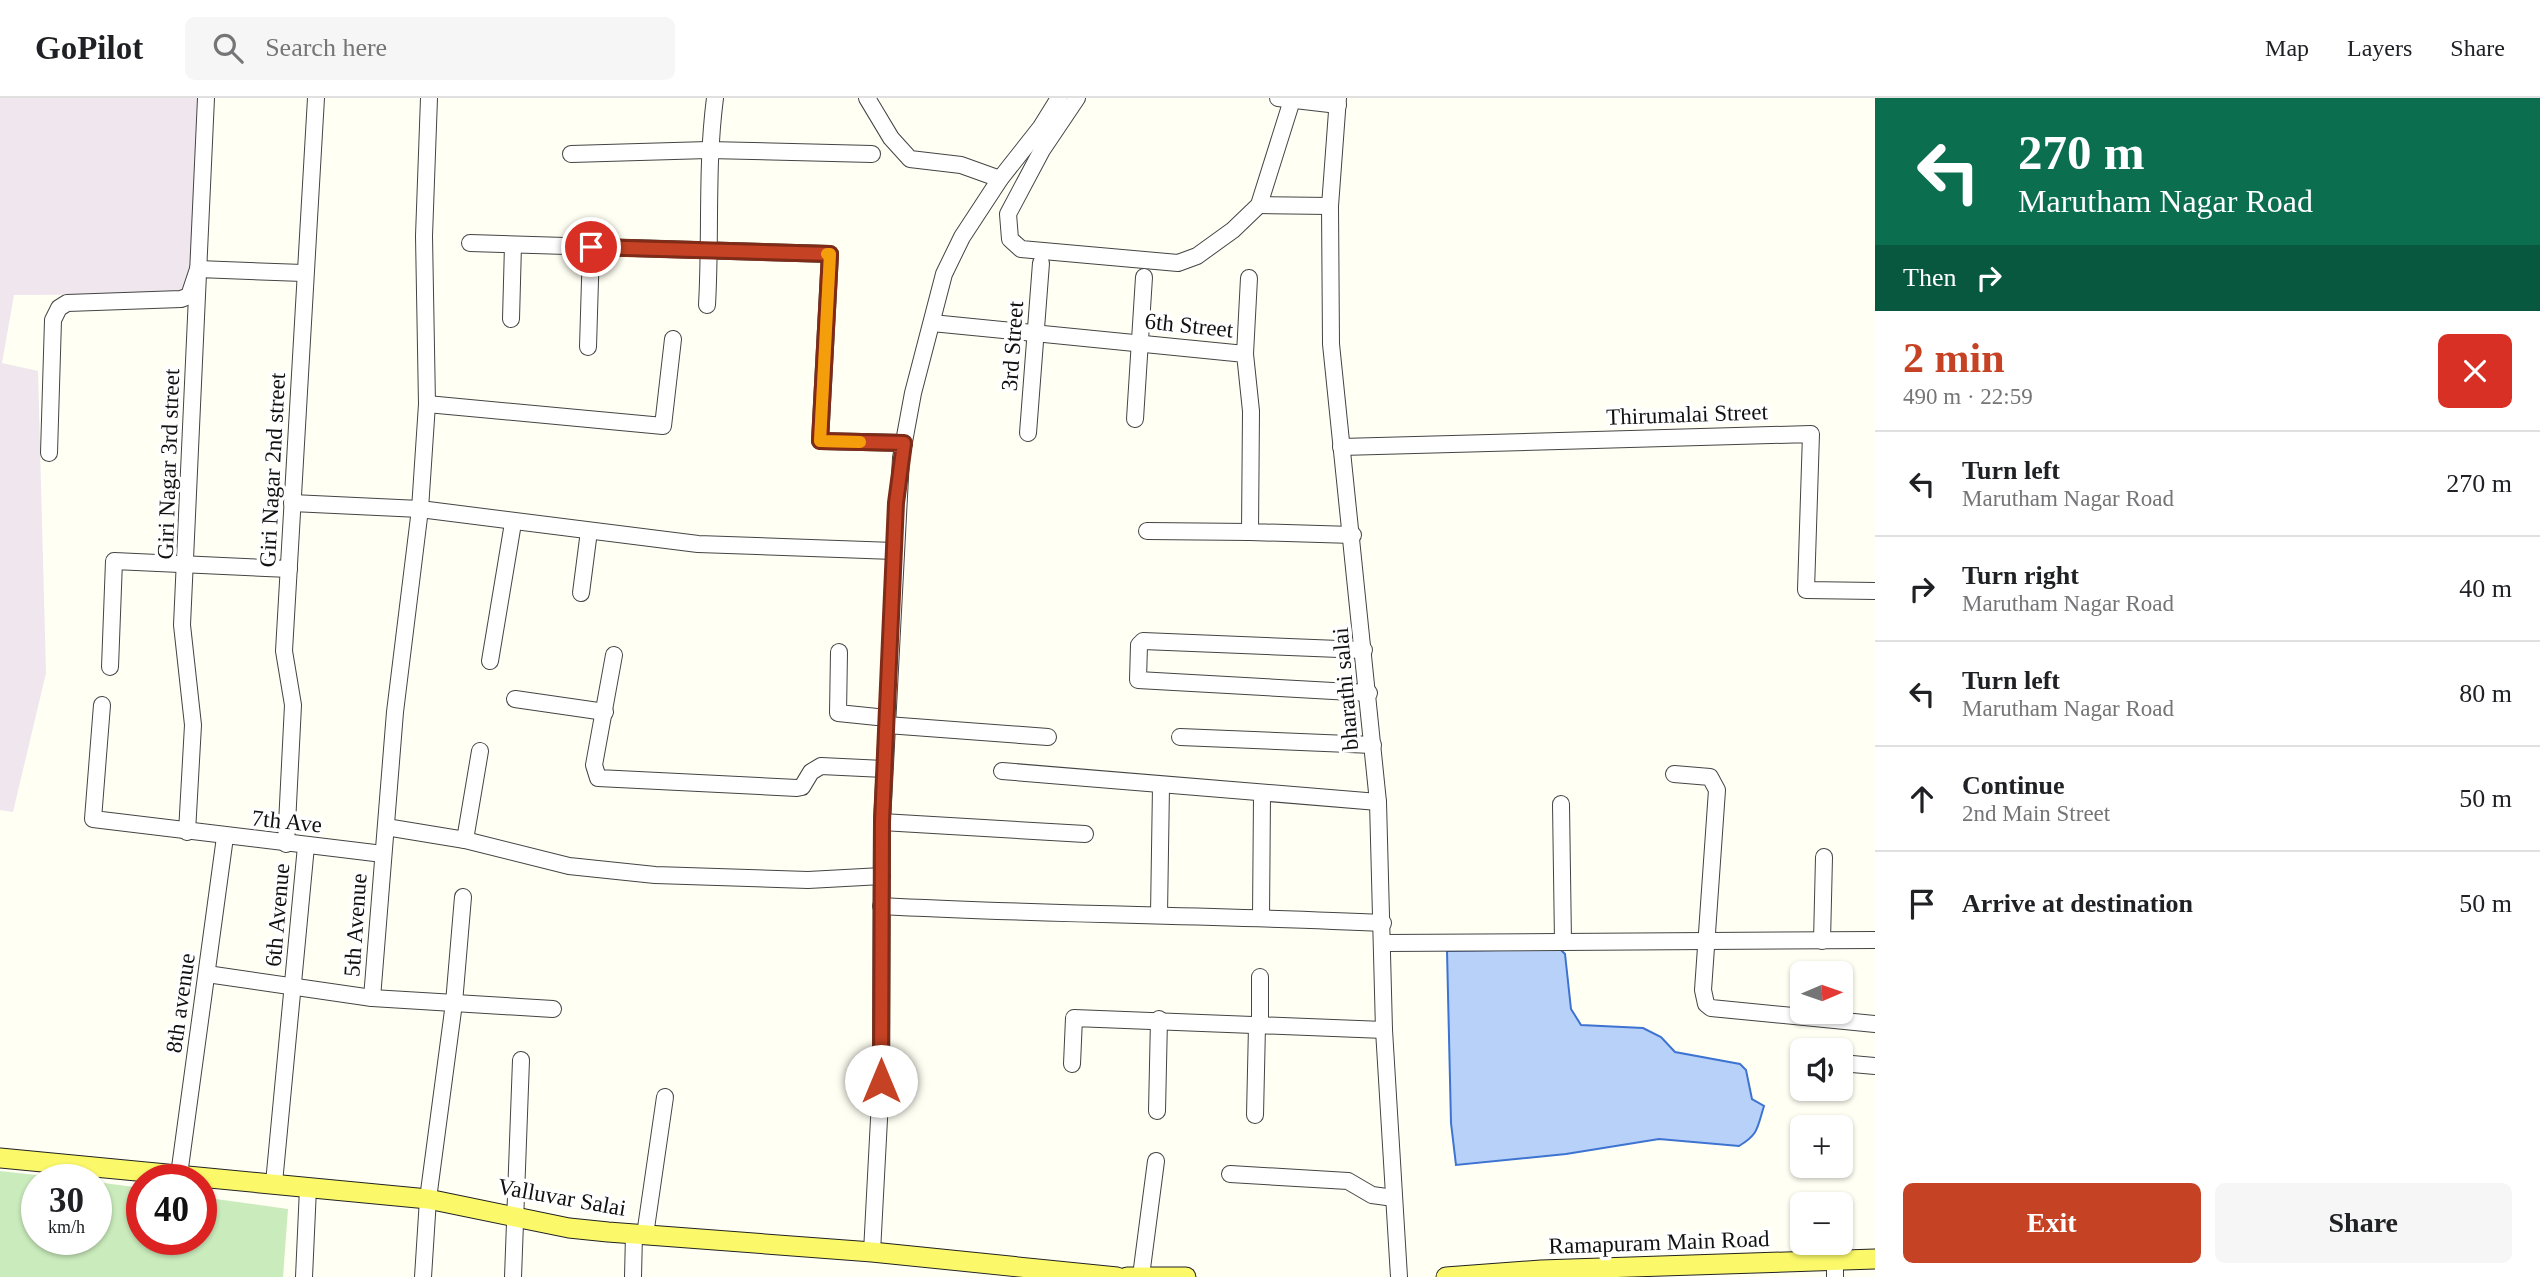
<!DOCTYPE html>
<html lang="en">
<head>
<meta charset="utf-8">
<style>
	body { margin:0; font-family:Georgia,serif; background:#f6f6f6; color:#202124; height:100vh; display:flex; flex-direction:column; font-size:26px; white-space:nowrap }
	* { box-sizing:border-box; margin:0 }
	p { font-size:23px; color:#757577 }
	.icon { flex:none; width:38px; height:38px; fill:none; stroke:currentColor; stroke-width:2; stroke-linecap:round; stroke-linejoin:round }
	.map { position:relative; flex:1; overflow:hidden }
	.sheet { display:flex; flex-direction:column; background:#fff; width:665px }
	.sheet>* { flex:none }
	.banner { background:#0b6e4f; color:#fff; overflow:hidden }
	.needle { width:46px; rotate:88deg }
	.controls { position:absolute; left:1790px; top:863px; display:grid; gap:14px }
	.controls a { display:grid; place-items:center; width:63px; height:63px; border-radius:10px; background:#fff; box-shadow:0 2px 5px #0004; font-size:35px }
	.speed { position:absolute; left:21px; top:1066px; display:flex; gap:14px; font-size:35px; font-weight:700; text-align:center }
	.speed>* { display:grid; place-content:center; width:91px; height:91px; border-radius:50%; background:#fff; box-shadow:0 2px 5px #0004; line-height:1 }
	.speed small { font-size:18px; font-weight:400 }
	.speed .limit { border:10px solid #d22; background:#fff; color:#111 }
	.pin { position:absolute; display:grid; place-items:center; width:60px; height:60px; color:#fff; margin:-30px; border:4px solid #fff; border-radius:50%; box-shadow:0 2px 7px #0007 }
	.me { position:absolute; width:77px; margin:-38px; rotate:0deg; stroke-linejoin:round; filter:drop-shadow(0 0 5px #0008) }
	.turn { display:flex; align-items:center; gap:24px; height:147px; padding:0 28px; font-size:32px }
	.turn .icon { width:91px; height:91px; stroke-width:2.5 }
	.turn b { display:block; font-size:49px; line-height:60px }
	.then { display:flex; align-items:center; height:66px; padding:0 28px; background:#0003; gap:14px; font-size:26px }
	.round { display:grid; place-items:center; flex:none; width:74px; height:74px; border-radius:10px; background:#f6f6f6 }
	.head { display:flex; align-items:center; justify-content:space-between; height:119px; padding:0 28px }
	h1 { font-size:42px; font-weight:700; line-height:52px; color:#c54224 }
	.button { display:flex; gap:14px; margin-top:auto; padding:14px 28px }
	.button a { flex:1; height:80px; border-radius:10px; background:#c54224; color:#fff; font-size:28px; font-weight:700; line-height:80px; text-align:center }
	.button a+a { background:#f6f6f6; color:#202124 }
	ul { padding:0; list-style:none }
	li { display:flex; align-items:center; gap:21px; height:105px; padding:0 28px; border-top:2px solid #e0e0e0 }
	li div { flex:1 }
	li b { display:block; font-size:26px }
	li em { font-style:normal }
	header { display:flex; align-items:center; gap:42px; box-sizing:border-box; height:98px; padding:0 35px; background:#fff; border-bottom:2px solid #e0e0e0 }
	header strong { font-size:33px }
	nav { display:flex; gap:38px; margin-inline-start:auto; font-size:24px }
	.search { width:490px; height:63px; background:#f6f6f6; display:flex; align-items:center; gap:18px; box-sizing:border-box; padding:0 24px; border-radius:10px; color:#757577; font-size:26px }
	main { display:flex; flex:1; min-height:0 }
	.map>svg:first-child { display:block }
	.industrial { fill:#efe6ee }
	.green { fill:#caebbc }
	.water { fill:#b8d1f8; stroke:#3d73d1; stroke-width:2 }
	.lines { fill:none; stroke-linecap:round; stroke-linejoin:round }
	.minor-casing { stroke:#444; stroke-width:18 }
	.major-casing { stroke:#222; stroke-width:21 }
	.minor { stroke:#fff; stroke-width:16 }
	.major { stroke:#fbf969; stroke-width:19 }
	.route-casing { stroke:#802b17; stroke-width:18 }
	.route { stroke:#c54224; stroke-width:12 }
	.slow { stroke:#f59e0b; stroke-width:12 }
	.labels { text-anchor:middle; stroke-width:7; stroke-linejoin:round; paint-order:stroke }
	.street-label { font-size:23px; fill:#111; stroke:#fff }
</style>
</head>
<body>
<header>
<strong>GoPilot</strong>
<div class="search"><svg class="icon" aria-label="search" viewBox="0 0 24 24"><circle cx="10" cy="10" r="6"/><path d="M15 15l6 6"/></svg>Search here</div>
<nav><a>Map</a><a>Layers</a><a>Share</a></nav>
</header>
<main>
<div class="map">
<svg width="1875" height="1179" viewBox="0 0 1875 1179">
	<rect width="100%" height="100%" fill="#fffff4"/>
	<path class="industrial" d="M0 0H197L190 196 14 197 2 265 38 273 46 575 13 714 0 712Z"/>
	<path class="green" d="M0 1073 73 1081 37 1082V1141H96V1084L142 1090V1141H201V1099L288 1111 283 1179H0Z"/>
	<path class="water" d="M1560 851 1565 856 1571 911 1581 927 1643 930 1661 939 1675 954 1740 966 1746 972 1752 1001 1764 1008C1757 1030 1759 1036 1739 1048L1659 1041 1566 1056 1456 1067 1451 1025 1447 853Z"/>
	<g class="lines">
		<defs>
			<g id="minor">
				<path d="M867 0 891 40 910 61 961 67 1000 81"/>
				<path d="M1077 0 1042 52 1008 116 1010 141 1021 151 1178 165 1197 158 1233 132 1259 107 1292 2"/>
				<path d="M1278 0 1338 7"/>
				<path d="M1338 0 1330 108 1331 246 1378 704 1384 932 1399 1179"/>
				<path d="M571 56 708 52 872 56"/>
				<path d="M1259 107 1330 108"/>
				<path d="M470 145 830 156 820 343 904 345"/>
				<path d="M707 207C711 138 706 69 715 0"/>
				<path d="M511 221 513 147"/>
				<path d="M932 225 1245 256 1251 313 1250 434 1353 437"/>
				<path d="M588 249 591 149"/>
				<path d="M1245 256 1249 180"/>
				<path d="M427 306 663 328 673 241"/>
				<path d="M1135 321 1144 179"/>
				<path d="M1028 335 1041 165"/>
				<path d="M1341 349 1811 336 1806 492 1875 493"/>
				<path d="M49 355 53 222 59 210 67 205 181 201 189 198 198 171 303 175"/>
				<path d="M292 405 420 411 698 446 894 453"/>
				<path d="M1147 433 1250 434"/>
				<path d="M581 495 589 433"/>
				<path d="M1364 552 1143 543 1139 547 1138 582 1369 595"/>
				<path d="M839 554 838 615 887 620"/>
				<path d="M614 557 594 667 598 680 797 690 802 689 811 674 821 668 884 671"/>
				<path d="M490 563 513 425"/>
				<path d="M110 569 114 463 289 471"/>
				<path d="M515 601 605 614"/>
				<path d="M102 607 93 721 383 756"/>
				<path d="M887 627 1048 639"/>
				<path d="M1180 639 1373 647"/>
				<path d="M1002 673 1378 704"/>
				<path d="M1674 676 1710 679 1717 692 1703 892 1706 906 1711 910 1875 926"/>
				<path d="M1561 706 1563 844"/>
				<path d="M882 724 1085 736"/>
				<path d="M386 729 465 742 569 768 655 777 808 782 882 778"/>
				<path d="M187 734 193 627 182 527 206 0"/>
				<path d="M465 742 480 653"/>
				<path d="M286 746 293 607 284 553 316 0"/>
				<path d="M881 808C1048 817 1216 817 1383 825"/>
				<path d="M1159 816 1161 688"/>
				<path d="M1261 819 1262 697"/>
				<path d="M1822 843 1824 759"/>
				<path d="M1384 845 1875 842"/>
				<path d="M207 876 372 900 553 911"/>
				<path d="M372 900 395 614 420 411 427 306 424 138 429 0"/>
				<path d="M1260 928V879"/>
				<path d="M1801 963H1802"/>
				<path d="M1841 965 1875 968"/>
				<path d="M1072 966 1074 920 1384 932"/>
				<path d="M1157 1013 1159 921"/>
				<path d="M1255 1017 1257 928"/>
				<path d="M1230 1076 1348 1083 1372 1097 1394 1100"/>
				<path d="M179 1077 225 739"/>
				<path d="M274 1085 306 748"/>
				<path d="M645 1137 665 999"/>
				<path d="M872 1154 881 983 882 724 901 360 913 295 944 176 962 139 1000 81 1041 29 1059 0"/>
				<path d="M1141 1178 1156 1063"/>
				<path d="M304 1179 308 1090"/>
				<path d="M423 1179 428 1101 454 905 463 799"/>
				<path d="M513 1179 521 962"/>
				<path d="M633 1179 634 1136"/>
				<path d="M1835 1179V1163"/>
			</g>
			<g id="major">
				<path d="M0 1060 428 1101 569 1130 608 1134 872 1154 1117 1179"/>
				<path d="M1127 1179H1186"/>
				<path d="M1446 1179 1541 1172 1875 1161"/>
			</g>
		</defs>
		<use href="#minor" class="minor-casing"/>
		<use href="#major" class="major-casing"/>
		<use href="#minor" class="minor"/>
		<use href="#major" class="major"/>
	</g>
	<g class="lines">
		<defs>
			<path id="route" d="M591 149 830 156 820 343 904 345 896 405 882 724 881 983"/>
		</defs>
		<use href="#route" class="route-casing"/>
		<use href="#route" class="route"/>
		<path class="slow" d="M827 156H830L820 343 860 344"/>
	</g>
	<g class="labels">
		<g class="street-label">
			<text transform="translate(1189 227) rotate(6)" y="8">6th Street</text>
			<text transform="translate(1012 248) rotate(-86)" y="8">3rd Street</text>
			<text transform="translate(1687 316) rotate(-2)" y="8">Thirumalai Street</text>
			<text transform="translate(168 366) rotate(-88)" y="8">Giri Nagar 3rd street</text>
			<text transform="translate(272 372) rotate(-87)" y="8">Giri Nagar 2nd street</text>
			<text transform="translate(1345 591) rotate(-95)" y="8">bharathi salai</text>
			<text transform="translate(287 723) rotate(6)" y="8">7th Ave</text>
			<text transform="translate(277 817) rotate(-85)" y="8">6th Avenue</text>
			<text transform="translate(355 827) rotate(-86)" y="8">5th Avenue</text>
			<text transform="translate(180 905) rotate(-82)" y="8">8th avenue</text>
			<text transform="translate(562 1099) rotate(10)" y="8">Valluvar Salai</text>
			<text transform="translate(1659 1144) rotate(-2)" y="8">Ramapuram Main Road</text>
		</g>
	</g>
</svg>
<div class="controls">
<a><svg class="needle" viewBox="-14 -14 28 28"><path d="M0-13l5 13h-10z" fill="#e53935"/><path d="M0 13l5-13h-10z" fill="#757577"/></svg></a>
<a><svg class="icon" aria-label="sound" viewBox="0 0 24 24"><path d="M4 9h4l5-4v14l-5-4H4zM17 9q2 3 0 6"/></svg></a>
<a>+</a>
<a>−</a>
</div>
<div class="speed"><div>30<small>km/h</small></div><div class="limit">40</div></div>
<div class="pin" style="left:591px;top:149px;background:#d93025"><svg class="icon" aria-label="arrive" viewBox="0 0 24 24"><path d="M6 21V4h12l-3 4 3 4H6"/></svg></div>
<svg class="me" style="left:881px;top:983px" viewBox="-20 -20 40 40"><circle r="19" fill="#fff"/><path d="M0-13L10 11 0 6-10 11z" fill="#c54224"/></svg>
</div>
<section class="sheet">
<div class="banner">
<div class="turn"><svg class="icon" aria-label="left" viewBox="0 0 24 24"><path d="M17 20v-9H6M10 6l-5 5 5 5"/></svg><div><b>270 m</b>Marutham Nagar Road</div></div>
<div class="then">Then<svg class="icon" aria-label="right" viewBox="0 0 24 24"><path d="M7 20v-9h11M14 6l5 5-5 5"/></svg></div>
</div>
<div class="head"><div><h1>2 min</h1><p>490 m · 22:59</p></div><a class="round" style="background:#d93025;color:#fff"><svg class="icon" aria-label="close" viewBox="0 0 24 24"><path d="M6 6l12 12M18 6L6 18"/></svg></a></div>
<ul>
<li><svg class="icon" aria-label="left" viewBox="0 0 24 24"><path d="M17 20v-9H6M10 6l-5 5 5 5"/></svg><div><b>Turn left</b><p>Marutham Nagar Road</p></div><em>270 m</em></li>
<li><svg class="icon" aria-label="right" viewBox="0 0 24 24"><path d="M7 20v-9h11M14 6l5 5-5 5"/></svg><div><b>Turn right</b><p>Marutham Nagar Road</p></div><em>40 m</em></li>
<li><svg class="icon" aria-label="left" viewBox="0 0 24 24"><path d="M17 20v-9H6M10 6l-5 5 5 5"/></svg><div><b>Turn left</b><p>Marutham Nagar Road</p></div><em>80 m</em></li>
<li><svg class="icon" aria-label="ahead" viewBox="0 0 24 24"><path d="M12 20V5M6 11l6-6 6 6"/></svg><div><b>Continue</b><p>2nd Main Street</p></div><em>50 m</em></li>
<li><svg class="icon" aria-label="arrive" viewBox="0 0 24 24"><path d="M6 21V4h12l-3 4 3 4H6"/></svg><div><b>Arrive at destination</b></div><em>50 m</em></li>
</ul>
<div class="button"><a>Exit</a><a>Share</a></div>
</section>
</main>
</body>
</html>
